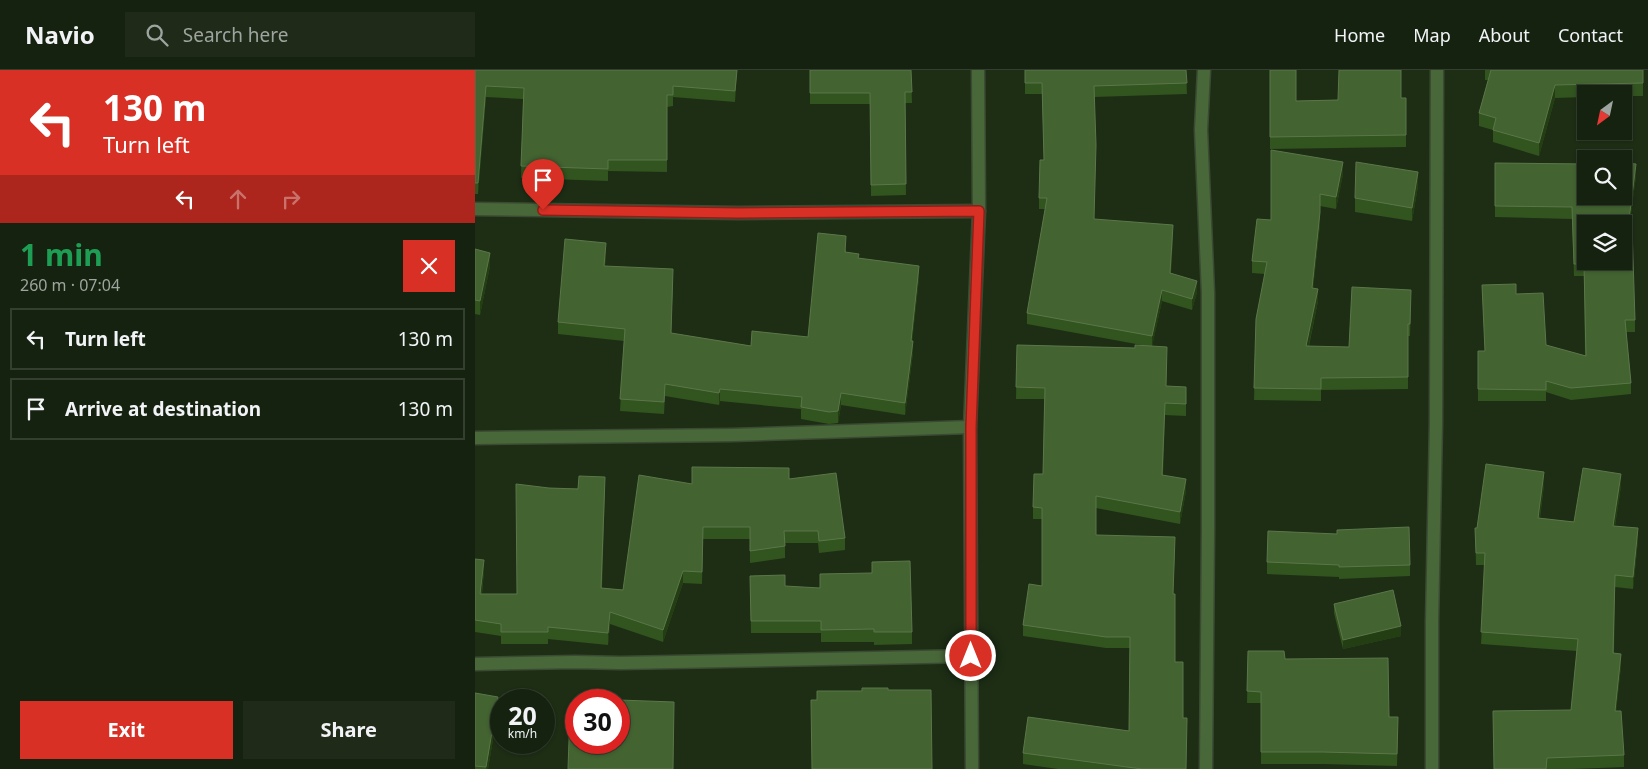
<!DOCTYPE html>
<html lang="en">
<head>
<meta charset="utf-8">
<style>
	body { margin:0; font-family:"Noto Sans",sans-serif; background:#1f2a19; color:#f1f3f6; height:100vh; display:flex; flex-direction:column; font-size:19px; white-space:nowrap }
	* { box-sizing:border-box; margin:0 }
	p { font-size:16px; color:#9ea49f }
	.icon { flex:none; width:28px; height:28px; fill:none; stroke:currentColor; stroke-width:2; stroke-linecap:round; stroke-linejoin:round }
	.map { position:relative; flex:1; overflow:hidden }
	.sheet { display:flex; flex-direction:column; background:#162210; width:475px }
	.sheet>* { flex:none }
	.guide { background:#d93025; color:#fff; overflow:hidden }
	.needle { width:32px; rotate:213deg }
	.fabs { position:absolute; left:1102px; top:15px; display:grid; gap:10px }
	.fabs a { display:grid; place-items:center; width:55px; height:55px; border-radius:0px; background:#162210; box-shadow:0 1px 4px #0004,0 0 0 1px #353f30; font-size:25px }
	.speed { position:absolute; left:15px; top:619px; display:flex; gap:10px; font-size:25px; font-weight:700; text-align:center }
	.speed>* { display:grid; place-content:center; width:65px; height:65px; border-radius:50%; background:#162210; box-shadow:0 1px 4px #0004,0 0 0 1px #353f30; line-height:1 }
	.speed small { font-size:12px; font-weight:400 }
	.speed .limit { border:8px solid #d22; background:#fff; color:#111 }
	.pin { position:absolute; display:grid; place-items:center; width:42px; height:42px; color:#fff; margin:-51px -21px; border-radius:50% 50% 50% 0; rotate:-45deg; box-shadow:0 0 5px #0007 }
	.pin .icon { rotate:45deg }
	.me { position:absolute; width:55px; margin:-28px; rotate:0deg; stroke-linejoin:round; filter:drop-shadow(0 0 4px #0008) }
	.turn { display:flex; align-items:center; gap:18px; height:105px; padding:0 20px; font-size:22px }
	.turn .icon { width:65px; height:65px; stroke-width:2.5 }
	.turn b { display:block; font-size:35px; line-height:42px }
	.lanes { display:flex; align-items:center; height:48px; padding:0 20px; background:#0003; justify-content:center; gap:25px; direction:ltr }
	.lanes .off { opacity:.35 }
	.round { display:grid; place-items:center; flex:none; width:52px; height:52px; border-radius:0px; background:#1f2a19 }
	.summary { display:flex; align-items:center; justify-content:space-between; height:85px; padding:0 20px }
	h1 { font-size:30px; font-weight:700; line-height:38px; color:#1e9e55 }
	.button { display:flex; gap:10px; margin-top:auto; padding:10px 20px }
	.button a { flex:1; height:58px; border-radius:0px; background:#d93025; color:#fff; font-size:20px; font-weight:700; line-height:58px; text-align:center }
	.button a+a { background:#1f2a19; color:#f1f3f6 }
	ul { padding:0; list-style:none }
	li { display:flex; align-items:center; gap:15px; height:62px; margin:0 10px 8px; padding:0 10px; border:2px solid #353f30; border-radius:0px }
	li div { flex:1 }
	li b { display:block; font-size:19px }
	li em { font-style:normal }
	header { display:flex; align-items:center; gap:30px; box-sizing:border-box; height:70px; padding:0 25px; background:#162210; border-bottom:1px solid #353f30 }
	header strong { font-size:24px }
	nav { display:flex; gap:28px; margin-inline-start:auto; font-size:18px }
	.search { width:350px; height:45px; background:#1f2a19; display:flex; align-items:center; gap:12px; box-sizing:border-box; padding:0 18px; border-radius:0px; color:#9ea49f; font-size:19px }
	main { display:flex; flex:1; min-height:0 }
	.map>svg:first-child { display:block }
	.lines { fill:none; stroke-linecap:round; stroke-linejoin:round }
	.minor-casing { stroke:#3b4b33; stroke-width:15 }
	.minor { stroke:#49683a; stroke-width:12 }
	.wall { fill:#32541e }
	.shaded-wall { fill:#223e12 }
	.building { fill:#436331; stroke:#5b774a; fill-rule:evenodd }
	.route-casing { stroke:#8d1f18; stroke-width:12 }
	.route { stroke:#d93025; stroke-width:9 }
</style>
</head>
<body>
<header>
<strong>Navio</strong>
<div class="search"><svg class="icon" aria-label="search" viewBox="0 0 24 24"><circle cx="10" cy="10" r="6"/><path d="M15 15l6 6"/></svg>Search here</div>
<nav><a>Home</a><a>Map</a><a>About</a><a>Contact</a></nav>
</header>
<main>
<section class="sheet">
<div class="guide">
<div class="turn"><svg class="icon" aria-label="left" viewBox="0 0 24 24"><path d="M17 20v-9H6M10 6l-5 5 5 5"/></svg><div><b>130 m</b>Turn left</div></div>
<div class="lanes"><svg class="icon" aria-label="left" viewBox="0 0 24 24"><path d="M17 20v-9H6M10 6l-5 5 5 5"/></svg><svg class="icon off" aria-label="ahead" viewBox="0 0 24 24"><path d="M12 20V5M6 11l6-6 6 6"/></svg><svg class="icon off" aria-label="right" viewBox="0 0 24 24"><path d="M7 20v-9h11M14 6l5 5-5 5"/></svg></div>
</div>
<div class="summary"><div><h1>1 min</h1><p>260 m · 07:04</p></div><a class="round" style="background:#d93025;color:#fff"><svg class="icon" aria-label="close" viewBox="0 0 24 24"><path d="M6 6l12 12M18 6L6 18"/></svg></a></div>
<ul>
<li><svg class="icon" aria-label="left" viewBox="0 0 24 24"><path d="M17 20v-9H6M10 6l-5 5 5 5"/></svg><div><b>Turn left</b></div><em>130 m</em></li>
<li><svg class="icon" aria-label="arrive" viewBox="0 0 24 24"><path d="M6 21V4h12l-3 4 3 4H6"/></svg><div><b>Arrive at destination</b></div><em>130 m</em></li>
</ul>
<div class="button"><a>Exit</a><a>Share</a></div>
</section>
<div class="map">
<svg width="1173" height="699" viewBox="0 0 1173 699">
	<rect width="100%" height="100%" fill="#1d2e15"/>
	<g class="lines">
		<defs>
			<g id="minor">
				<path d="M729 0 726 60 733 223V460L731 699"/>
				<path d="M0 139 263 143 504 141"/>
				<path d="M0 368 257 365 495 357"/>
				<path d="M0 594 100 592 146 593 496 586"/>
				<path d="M497 699 495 357 504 141 503 0"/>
				<path d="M957 699V552L961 353 962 0"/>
			</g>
		</defs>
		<use href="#minor" class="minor-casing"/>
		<use href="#minor" class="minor"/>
	</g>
	<g class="wall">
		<path d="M0 0H262L260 32 198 27V36L192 37V102L133 101V111L46 108 48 29 11 27 3 124H0Z"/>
		<path d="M335 0H436L437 33H430L431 125 396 126 395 34H335Z"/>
		<path d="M550 0H711L712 24 619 27V149L698 166 696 203 722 222 717 240 687 231 677 276 692 288 691 316 711 317V346L690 345 688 405 711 421 705 454 621 438V465L700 479 698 524 700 592 708 648 711 699H583L548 694V683L654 661 655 578H631L548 566V555L567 516V449H558V437L568 404 569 329H541L542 275 660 278 672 276 552 254V243L570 139H564V128L569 90 567 24H550Z"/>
		<path d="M795 0 821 31 931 28V77L795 79Z"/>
		<path d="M1010 0H1168V26H1149V24H1111V27L1080 28 1064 86 1018 72V60L1004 56V43L1013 10H1010Z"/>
		<path d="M1020 93 1161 106 1154 157 1160 250V262H1151L1156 313V324L1096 330 1071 322V331H1003V281H1010L1007 215 1041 224 1071 275 1110 286 1109 206H1099L1097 149 1020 147Z"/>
		<path d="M868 104 861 139 845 136V154L838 218 843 231 834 276 874 277 936 231 935 266H933V319L846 320V331L779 330 781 249 790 204 777 203V191L796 150Z"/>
		<path d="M943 116 937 151 880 142V128Z"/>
		<path d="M371 178V182L384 188 444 208 437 271 438 283 430 345 366 335 363 353 354 354 326 349V339L245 331 244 335 190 326 189 344 145 341 149 271 83 264V252L131 185 130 196 198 211 196 263 276 276 333 267Z"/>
		<path d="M0 179 15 196 5 245 0 244Z"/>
		<path d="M314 409 370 468V480L344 483 343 473H310V488L275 493V469H228L227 514 208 513 188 572 135 554 133 575 73 569V574H26V566L0 562V489L9 502 7 524H42L74 418 130 419 127 518 148 520 217 414Z"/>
		<path d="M1069 415 1065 448 1099 452 1146 416 1140 456 1163 470 1158 519 1140 517 1139 583 1146 596 1141 641 1149 685V697L1099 699H1019L1096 640 1102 581 1006 574 1010 495H1001L1000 458H1002Z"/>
		<path d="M792 492 935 495V506L864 509V507L792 504Z"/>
		<path d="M275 506 437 562V574L399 575V572H346V563H276Z"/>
		<path d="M859 534 926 566 868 579 859 543Z"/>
		<path d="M773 581 810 589 914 647 923 659 922 696 848 694H786V633H772Z"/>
		<path d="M0 623 23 640 13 699H0Z"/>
	</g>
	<g class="shaded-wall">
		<path d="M1080 15V28L1064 86V73Z"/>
		<path d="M11 16V27L3 124V113Z"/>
		<path d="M868 92V104L861 139V127Z"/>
		<path d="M1161 94V106L1153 168V157Z"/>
		<path d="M943 102V116L937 151V138Z"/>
		<path d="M845 142V154L837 230V218Z"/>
		<path d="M698 155V166L695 214V203Z"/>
		<path d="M131 173V185L129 208V196Z"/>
		<path d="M15 183V196L5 245V231Z"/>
		<path d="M444 196V208L436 283V271Z"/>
		<path d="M722 211V222L717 240V229Z"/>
		<path d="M843 219V231L831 288V276Z"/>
		<path d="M687 220V231L677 277V266Z"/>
		<path d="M438 271V283L430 345V333Z"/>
		<path d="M245 319V331L244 335V323Z"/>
		<path d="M366 323V335L363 353V341Z"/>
		<path d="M1069 402V415L1063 460V448Z"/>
		<path d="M1146 404V416L1138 468V456Z"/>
		<path d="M711 409V421L705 454V442Z"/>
		<path d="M1163 458V470L1158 519V507Z"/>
		<path d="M9 490V502L5 536V524Z"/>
		<path d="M208 501V513L188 572V560Z"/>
		<path d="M135 542V554L133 575V563Z"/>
		<path d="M926 556V566L868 579V570Z"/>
		<path d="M1146 584V596L1140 653V641Z"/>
		<path d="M23 627V640L13 699H11Z"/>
	</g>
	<g class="building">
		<path d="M0 0H262L260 21 198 16V25H192V90H133V99L46 96 49 18 11 16 3 113H0Z"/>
		<path d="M335 0H436L437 22H430L431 114 396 115 395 23H335Z"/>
		<path d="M550 0H711L712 13 619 16 621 75 619 149 698 155 695 203 722 211 717 229 687 220 677 266 552 243 572 128H564L565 90H569L567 13H550Z"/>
		<path d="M795 0H821V31L863 30 864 0H926V28H931V65L795 67Z"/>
		<path d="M1016 0H1168V13L1080 15 1064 73 1018 60 1021 48 1004 43Z"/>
		<path d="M796 80 868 92 861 127 845 124V142L837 218 843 219 831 276 874 277 877 217 936 220 935 254H933V307L846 308V319L779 318 781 249 792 192 777 191 782 149 796 150Z"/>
		<path d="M881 92 943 102 937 138 880 128Z"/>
		<path d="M1020 93 1111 94V126H1149V93L1161 94 1153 157H1157L1160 250H1150L1156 313 1096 318 1071 311V320L1003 319V281H1010L1007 215 1041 214V224L1068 223 1071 275 1111 286 1109 194H1099L1097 137 1020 136ZM1111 154H1149V191H1111Z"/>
		<path d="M343 163 371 166 370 182 384 184 383 188 444 196 436 271H438L430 333 366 323 363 341 354 342 326 337 327 327 245 319 244 323 190 314 189 332 145 329 150 259 83 252 90 169 131 173 129 196 198 199 196 263 276 276 277 261 333 267Z"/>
		<path d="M0 179 15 183 5 231 0 230Z"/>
		<path d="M542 275 660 278V275L692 277 691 316 711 317V334L690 333 687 405 711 409 705 442 621 426V465L700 467 698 524H700V592H708V648H712L711 699H667L548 683 553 647 654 661 655 567H631L548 555 554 514 567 516V438L558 437 559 404H568L570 318 541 317Z"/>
		<path d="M1011 394 1069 402 1063 448 1099 452 1108 398 1146 404 1138 456 1163 458 1158 507 1140 505 1138 583 1146 584 1140 641H1146L1149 685 1072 688 1071 699H1019L1018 641 1096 640 1103 569 1006 562 1010 483H1001L1000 458H1002Z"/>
		<path d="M217 397 314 398V409L361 403 370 468 344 471 343 461H309L310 476 275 481V457H228L227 502 208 501 188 560 135 542 133 563 73 557V562H26V554L0 550V489L9 490 5 524H42L41 414 74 418 103 419 104 406 130 407 126 518 148 520 164 405 217 414Z"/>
		<path d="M934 457 935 495 864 497V495L792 492 793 461 862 464V460Z"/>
		<path d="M435 491 437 562H399V559L346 560V551H276L275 506 310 505V516L345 518V504L397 503V492Z"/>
		<path d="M918 520 926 556 868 570 859 534Z"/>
		<path d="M773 581H809L810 589 913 588 914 647H923L922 684 848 682H786V622L772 621Z"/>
		<path d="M387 618H413V620H456L457 699H337L336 630H342V621H387Z"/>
		<path d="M0 623 23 627 11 697 0 696Z"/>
		<path d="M144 630 199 632 198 699H93L95 642H101V672H144Z"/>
	</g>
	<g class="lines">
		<defs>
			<path id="route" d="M68 140 263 143 504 141 496 357V586"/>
		</defs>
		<use href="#route" class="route-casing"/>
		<use href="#route" class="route"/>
	</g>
</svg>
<div class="fabs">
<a><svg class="needle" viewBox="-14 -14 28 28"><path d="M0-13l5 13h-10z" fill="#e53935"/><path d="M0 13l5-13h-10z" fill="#9ea49f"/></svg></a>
<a><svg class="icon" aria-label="search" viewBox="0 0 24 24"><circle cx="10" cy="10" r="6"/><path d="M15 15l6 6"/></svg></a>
<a><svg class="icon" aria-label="layers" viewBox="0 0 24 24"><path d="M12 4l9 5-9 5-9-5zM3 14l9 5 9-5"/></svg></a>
</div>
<div class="speed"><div>20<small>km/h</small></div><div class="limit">30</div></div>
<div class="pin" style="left:68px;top:140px;background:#d93025"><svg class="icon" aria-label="arrive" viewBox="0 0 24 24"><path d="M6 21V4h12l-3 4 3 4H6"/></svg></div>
<svg class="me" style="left:496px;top:586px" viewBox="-20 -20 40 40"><circle r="17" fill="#d93025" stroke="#fff" stroke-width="3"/><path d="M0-11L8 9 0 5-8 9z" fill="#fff"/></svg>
</div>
</main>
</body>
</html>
